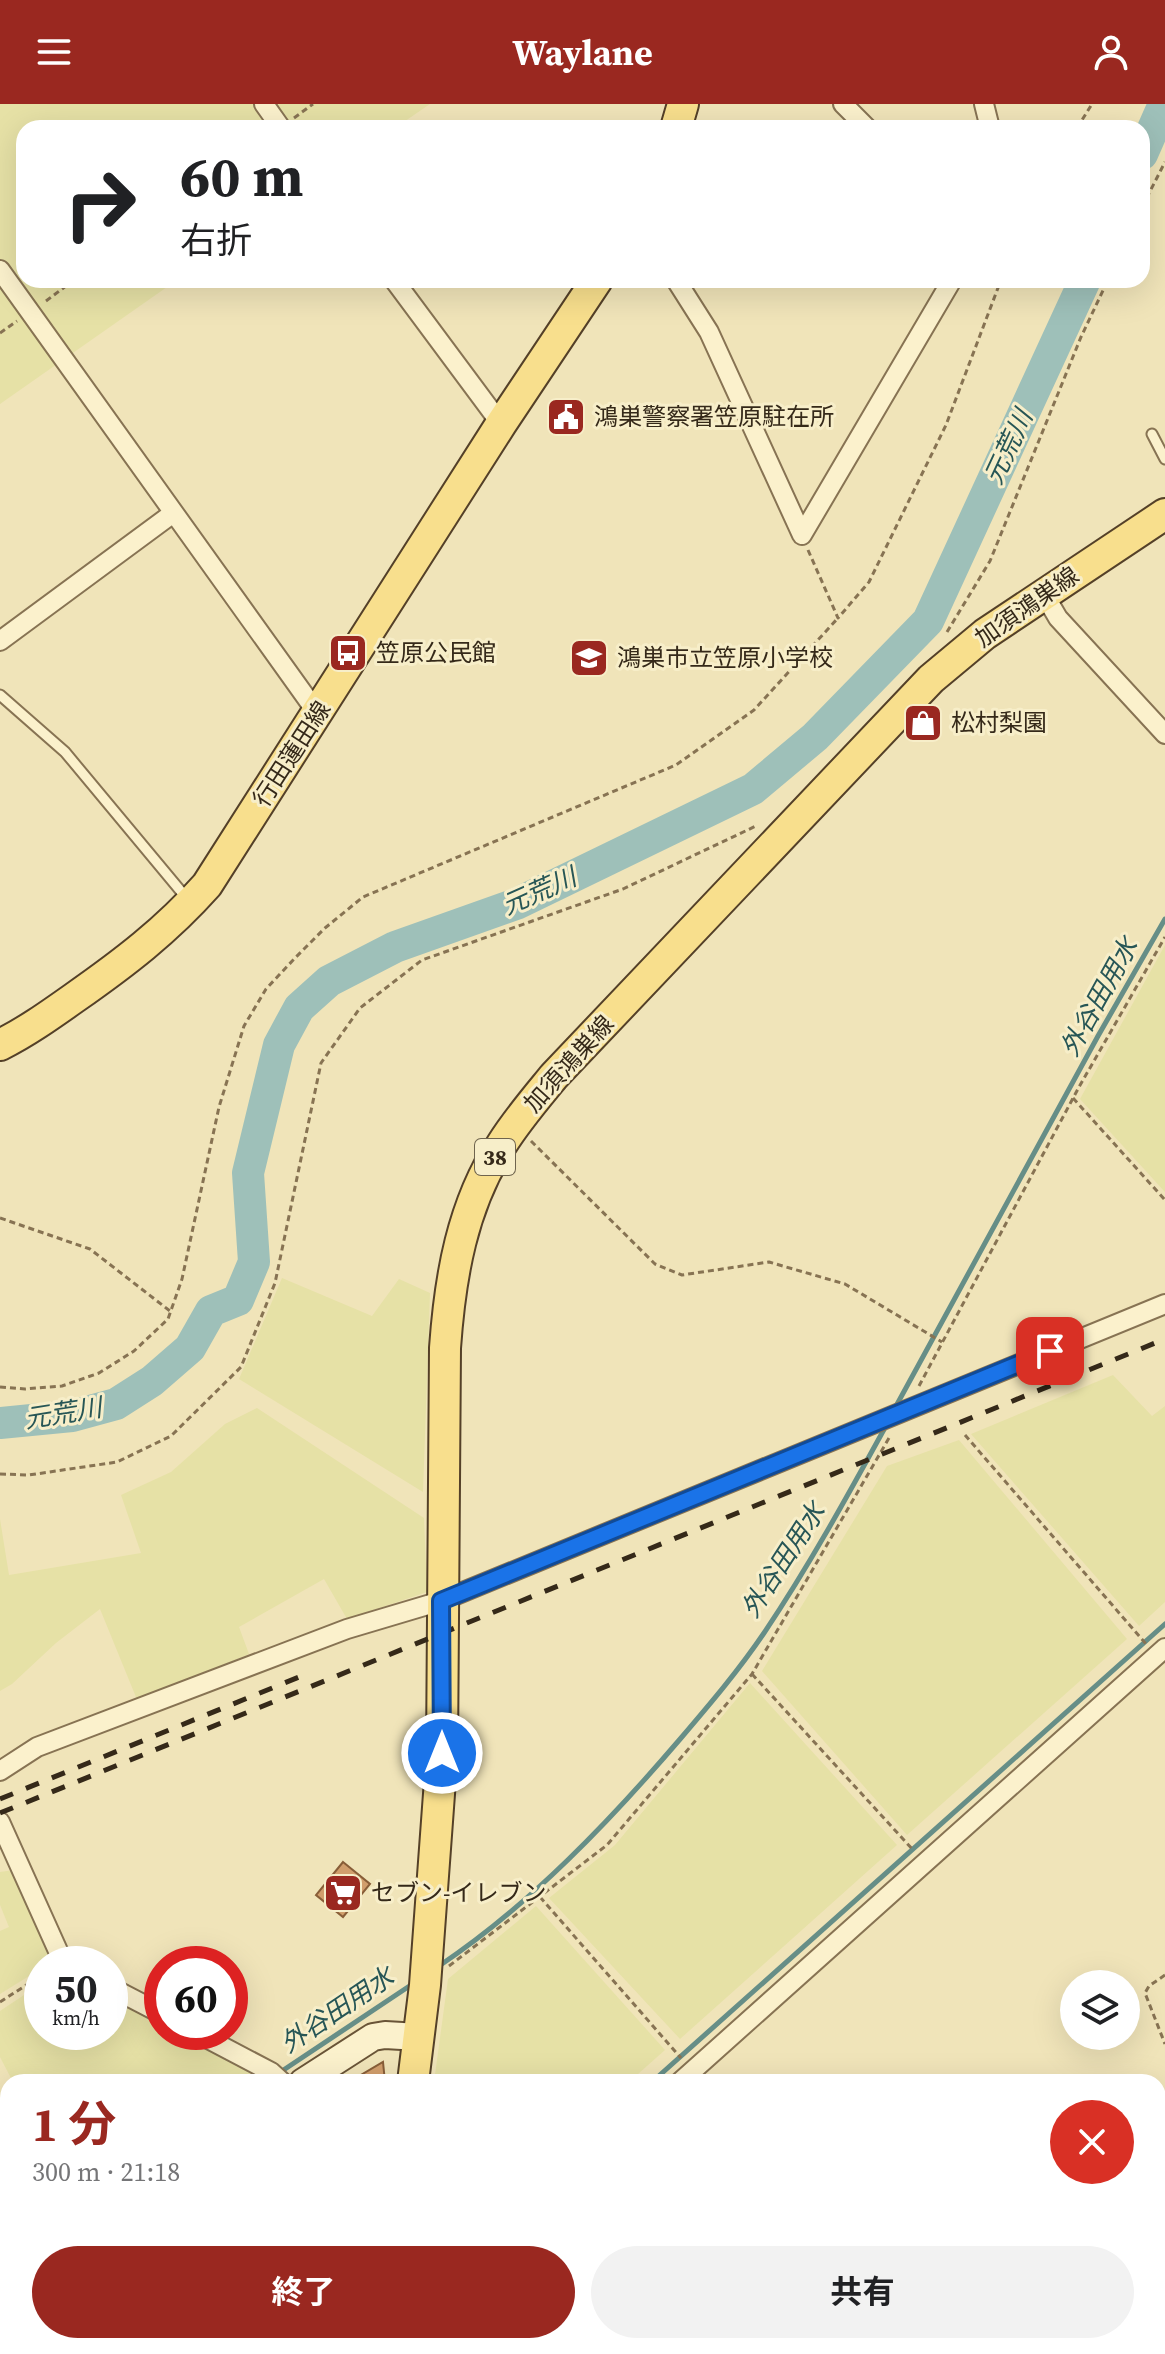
<!DOCTYPE html>
<html lang="ja">
<head>
<meta charset="utf-8">
<style>
	body { margin:0; font-family:"Source Serif 4","Noto Sans JP",serif; background:#f2f2f2; color:#202124; height:100vh; display:flex; flex-direction:column; font-size:30px; white-space:nowrap }
	* { box-sizing:border-box; margin:0 }
	p { font-size:26px; color:#757577 }
	.icon { flex:none; width:44px; height:44px; fill:none; stroke:currentColor; stroke-width:2; stroke-linecap:round; stroke-linejoin:round }
	.map { position:relative; flex:1; overflow:hidden }
	.panel { position:absolute; left:0px; top:1970px; width:1166px; height:280px; display:flex; flex-direction:column; background:#fff; border-radius:24px 24px 0 0; box-shadow:0 8px 32px #0002 }
	.panel>* { flex:none }
	.hud { position:absolute; left:16px; top:16px; width:1134px; height:168px; border-radius:24px; box-shadow:0 8px 32px #0002; background:#fff; color:#202124; overflow:hidden }
	.controls { position:absolute; left:1060px; top:1866px; display:grid; gap:16px }
	.controls a { display:grid; place-items:center; width:80px; height:80px; border-radius:50%; background:#fff; box-shadow:0 8px 32px #0002; font-size:40px }
	.speed { position:absolute; left:24px; top:1842px; display:flex; gap:16px; font-size:40px; font-weight:700; text-align:center }
	.speed>* { display:grid; place-content:center; width:104px; height:104px; border-radius:50%; background:#fff; box-shadow:0 8px 32px #0002; line-height:1 }
	.speed small { font-size:20px; font-weight:400 }
	.speed .limit { border:12px solid #d22; background:#fff; color:#111 }
	.pin { position:absolute; display:grid; place-items:center; width:68px; height:68px; color:#fff; margin:-34px; border-radius:16px; box-shadow:0 4px 12px #0006 }
	.me { position:absolute; width:88px; margin:-44px; rotate:0deg; stroke-linejoin:round; filter:drop-shadow(0 0 6px #0008) }
	.turn { display:flex; align-items:center; gap:28px; height:168px; padding:0 32px; font-size:36px }
	.turn .icon { width:104px; height:104px; stroke-width:2.5 }
	.turn b { display:block; font-size:56px; line-height:68px }
	.round { display:grid; place-items:center; flex:none; width:84px; height:84px; border-radius:42px; background:#f2f2f2 }
	.summary { display:flex; align-items:center; justify-content:space-between; height:136px; padding:0 32px }
	h1 { font-size:48px; font-weight:700; line-height:60px; color:#9a2820 }
	.primary-button { display:flex; gap:16px; margin-top:auto; padding:16px 32px }
	.primary-button a { flex:1; height:92px; border-radius:48px; background:#9a2820; color:#fff; font-size:32px; font-weight:700; line-height:92px; text-align:center }
	.primary-button a+a { background:#f2f2f2; color:#202124 }
	header { display:flex; justify-content:space-between; align-items:center; height:104px; padding:0 32px; background:#9a2820; color:#fff; font-size:36px; font-weight:700 }
	.map>svg:first-child { display:block }
	.farmland { fill:#e6e1a6 }
	.lines { fill:none; stroke-linecap:round; stroke-linejoin:round }
	.stream { stroke:#668e87; stroke-width:5 }
	.river { stroke:#9ec0b9; stroke-width:32 }
	.building { fill:#d19e6c; stroke:#885e38; stroke-width:2 }
	.lane-casing { stroke:#877353; stroke-width:13 }
	.street-casing { stroke:#877353; stroke-width:22 }
	.secondary-casing { stroke:#695437; stroke-width:30 }
	.primary-casing { stroke:#544028; stroke-width:34 }
	.path { stroke:#877353; stroke-width:3; stroke-dasharray:6 4; stroke-linecap:butt }
	.lane { stroke:#fbf1cc; stroke-width:9 }
	.street { stroke:#fbf1cc; stroke-width:18 }
	.secondary { stroke:#fbf1cc; stroke-width:26 }
	.primary { stroke:#f8df8d; stroke-width:30 }
	.rail { stroke:#352919; stroke-width:5; stroke-dasharray:14 14; stroke-linecap:butt }
	.route-casing { stroke:#114b97; stroke-width:20 }
	.route { stroke:#1a73e8; stroke-width:14 }
	.labels { text-anchor:middle; stroke-width:6; stroke-linejoin:round; paint-order:stroke }
	.shield { fill:#f7eec9; stroke:#6f644e; stroke-width:2 }
	.shield-label { font-size:22px; font-weight:bold; fill:#352919 }
	.poi-label { font-size:24px; fill:#352919; stroke:#f7eec9; text-anchor:start }
	.street-label { font-size:24px; fill:#352919; stroke:#f7eec9 }
	.water-label { font-size:26px; font-style:italic; fill:#275656; stroke:#f7eec9 }
</style>
</head>
<body>
<header><svg class="icon" aria-label="menu" viewBox="0 0 24 24"><path d="M4 6h16M4 12h16M4 18h16"/></svg>Waylane<svg class="icon" aria-label="person" viewBox="0 0 24 24"><circle cx="12" cy="8" r="4"/><path d="M4 21q1-7 8-7t8 7"/></svg></header>
<div class="map">
<svg width="1165" height="2250" viewBox="0 0 1165 2250">
	<rect width="100%" height="100%" fill="#f0e4b9"/>
	<g class="farmland">
		<path d="M0 0H430L395 24H24V176H177L0 300Z"/>
		<path d="M1165 841V1088L1080 995Z"/>
		<path d="M282 1174 372 1212 399 1175 430 1189 423 1388 239 1275Z"/>
		<path d="M1113 1271 1152 1312 1165 1302V1498L1139 1522 971 1330Z"/>
		<path d="M257 1304 424 1414 427 1488 347 1515 324 1475 239 1523 249 1550 138 1598 100 1505 56 1539 12 1580 0 1587V1415L9 1471 141 1449 121 1391 171 1368 225 1320Z"/>
		<path d="M959 1336 1127 1535 907 1731 762 1567 887 1362Z"/>
		<path d="M750 1579 897 1741 680 1935 549 1794 615 1741Z"/>
		<path d="M14 1766 53 1857 42 1860V1864L0 1890V1827L9 1823 0 1801V1768Z"/>
		<path d="M536 1802 665 1946 629 1978H434L448 1875Z"/>
		<path d="M42 1879V1928H110V1891L162 1918V1928H181L261 1970 248 1978H13L0 1953V1907Z"/>
		<path d="M0 2068 8 2082V2135L0 2140Z"/>
		<path d="M8 2191V2242H92L99 2250H0V2197Z"/>
		<path d="M108 2242H333L324 2250H115Z"/>
		<path d="M398 2242H508L515 2250H397Z"/>
		<path d="M529 2242H931L939 2250H536Z"/>
	</g>
	<g class="lines">
		<g class="stream">
			<path d="M895 1304 1098 932 1165 815"/>
			<path d="M439 1862C530 1801 610 1717 681 1634 710 1600 739 1566 764 1529 809 1462 848 1391 887 1320"/>
			<path d="M279 1969 414 1879"/>
			<path d="M652 1978 1165 1520"/>
			<path d="M0 2154 8 2149"/>
			<path d="M347 2250 356 2242"/>
		</g>
		<g class="river">
			<path d="M1142 50 1164 0"/>
			<path d="M0 1319 72 1312 116 1300 152 1277 190 1244 211 1207 238 1196 254 1158 248 1069 279 941 299 904 329 877 395 843 516 800 753 685 815 633 928 517 1085 176"/>
		</g>
	</g>
	<g class="building">
		<path d="M343 1758 370 1780 343 1813 316 1791Z"/>
		<path d="M383 1958 385 1978H349Z"/>
	</g>
	<g class="lines">
		<defs>
			<g id="lane">
				<path d="M1152 330 1165 355"/>
				<path d="M0 591 65 648 189 797"/>
			</g>
			<g id="street">
				<path d="M264 0 281 24"/>
				<path d="M843 0 867 24"/>
				<path d="M984 0 990 24"/>
				<path d="M0 166 318 610"/>
				<path d="M394 176 501 320"/>
				<path d="M676 176 709 228 802 431 952 176"/>
				<path d="M1044 490 1058 514 1165 630"/>
				<path d="M0 537 172 410"/>
				<path d="M0 1667 37 1643 347 1525 441 1497 1165 1200"/>
				<path d="M0 1718 63 1858 67 1860"/>
				<path d="M110 1883 162 1910"/>
				<path d="M195 1928 271 1968 282 1978"/>
				<path d="M680 1978 1165 1544"/>
			</g>
			<g id="secondary">
				<path d="M303 1978 373 1933 385 1931 419 1933"/>
				<path d="M0 2180 8 2174"/>
			</g>
			<g id="primary">
				<path d="M676 24 683 0"/>
				<path d="M0 941C26 928 50 911 74 894 124 859 166 827 207 781L501 320 597 176"/>
				<path d="M413 1978 425 1881 442 1649 445 1244C450 1173 462 1101 502 1040 517 1016 536 994 554 972L931 575 985 530 1165 410"/>
				<path d="M380 2250 381 2242"/>
			</g>
		</defs>
		<use href="#lane" class="lane-casing"/>
		<use href="#street" class="street-casing"/>
		<use href="#secondary" class="secondary-casing"/>
		<use href="#primary" class="primary-casing"/>
		<g class="path">
			<path d="M294 14 313 0"/>
			<path d="M1077 24 1092 0"/>
			<path d="M1142 103 1165 58"/>
			<path d="M46 197 74 176"/>
			<path d="M0 229 17 217"/>
			<path d="M808 446 838 514 869 478 946 321 1001 176"/>
			<path d="M947 528 990 457 1081 233 1108 176"/>
			<path d="M1073 994 1165 1096"/>
			<path d="M531 1037 655 1160 682 1171 769 1158 845 1180 942 1238"/>
			<path d="M0 1114 90 1145 170 1207"/>
			<path d="M919 1282 1079 983 1165 833"/>
			<path d="M0 1283 25 1285 62 1282 99 1269 134 1247 168 1215 182 1175 219 1003 244 922 266 885 295 854 325 824 363 793 676 661 754 606 838 514"/>
			<path d="M965 1331 1146 1540"/>
			<path d="M0 1370 29 1371 117 1358 171 1332 241 1263 275 1179 321 959 360 904 422 856 623 785 758 721"/>
			<path d="M752 1570 914 1747"/>
			<path d="M540 1793 681 1954"/>
			<path d="M449 1862 607 1741 752 1570 889 1334"/>
			<path d="M1165 1871 1149 1882 1145 1889 1165 1940"/>
			<path d="M0 1898 42 1871"/>
			<path d="M1158 2043 1165 2041"/>
			<path d="M1158 2219 1165 2222"/>
			<path d="M100 2242 107 2250"/>
			<path d="M516 2242 523 2250"/>
			<path d="M942 2242 949 2250"/>
		</g>
		<use href="#lane" class="lane"/>
		<use href="#street" class="street"/>
		<use href="#secondary" class="secondary"/>
		<use href="#primary" class="primary"/>
		<g class="rail">
			<path d="M0 1695 304 1571"/>
			<path d="M0 1709 1165 1235"/>
		</g>
	</g>
	<g class="lines">
		<defs>
			<path id="route" d="M442 1649 441 1497 1050 1247"/>
		</defs>
		<use href="#route" class="route-casing"/>
		<use href="#route" class="route"/>
	</g>
	<defs>
		<symbol id="civic-square" viewBox="-11 -11 22 22"><rect x="-9" y="-9" width="18" height="18" rx="4" fill="#9a2820" stroke="#f7eec9"/><path d="M-.6-6.5H3V-4.5H.6V-3L4-1V1h2V6H-6V1h2V-1L-.6-3ZM-1.2 2.5V6h2.4V2.5Z" fill="#fff"/></symbol>
		<symbol id="bus-square" viewBox="-11 -11 22 22"><rect x="-9" y="-9" width="18" height="18" rx="4" fill="#9a2820" stroke="#f7eec9"/><path d="M-5-6H5V4H4V6H2V4H-2V6H-4V4H-5ZM-3.5-4V0h7V-4ZM-3.5 1.2v1.5H-2V1.2ZM2 1.2v1.5H3.5V1.2Z" fill="#fff"/></symbol>
		<symbol id="school-square" viewBox="-11 -11 22 22"><rect x="-9" y="-9" width="18" height="18" rx="4" fill="#9a2820" stroke="#f7eec9"/><path d="M0-5L7-2L0 1L-7-2ZM-4 1L0 2.5L4 1V4Q0 6-4 4Z" fill="#fff"/></symbol>
		<symbol id="shop-square" viewBox="-11 -11 22 22"><rect x="-9" y="-9" width="18" height="18" rx="4" fill="#9a2820" stroke="#f7eec9"/><path d="M-5-2.5h2.3a2.7 3.5 0 0 1 5.4 0H5L5.5 6h-11ZM-1.5-2.5h3a1.5 2.3 0 0 0-3 0Z" fill="#fff"/></symbol>
		<symbol id="supermarket-square" viewBox="-11 -11 22 22"><rect x="-9" y="-9" width="18" height="18" rx="4" fill="#9a2820" stroke="#f7eec9"/><path d="M-6-5.5h2.5l.6 2H6L4.5 2H-2.5L-4.4-4H-6ZM-1.5 3.2a1.3 1.3 0 1 0 .1 0ZM3 3.2a1.3 1.3 0 1 0 .1 0Z" fill="#fff"/></symbol>
	</defs>
	<g fill-rule="evenodd">
		<use href="#civic-square" x="544" y="291" width="44" height="44"/>
		<use href="#bus-square" x="326" y="527" width="44" height="44"/>
		<use href="#school-square" x="567" y="532" width="44" height="44"/>
		<use href="#shop-square" x="901" y="597" width="44" height="44"/>
		<use href="#supermarket-square" x="321" y="1767" width="44" height="44"/>
	</g>
	<g class="labels">
		<rect class="shield" x="475" y="1035" width="40" height="36" rx="6"/>
		<g class="shield-label">
			<text x="495" y="1061">38</text>
		</g>
		<g class="poi-label">
			<text x="594" y="321">鴻巣警察署笠原駐在所</text>
			<text x="376" y="557">笠原公民館</text>
			<text x="617" y="562">鴻巣市立笠原小学校</text>
			<text x="951" y="627">松村梨園</text>
			<text x="371" y="1797">セブン-イレブン</text>
		</g>
		<g class="street-label">
			<text transform="translate(1027 503) rotate(-35)" y="8">加須鴻巣線</text>
			<text transform="translate(292 650) rotate(-57)" y="8">行田蓮田線</text>
			<text transform="translate(569 960) rotate(-48)" y="8">加須鴻巣線</text>
		</g>
		<g class="water-label">
			<text transform="translate(1008 343) rotate(-65)" y="9">元荒川</text>
			<text transform="translate(539 787) rotate(-24)" y="9">元荒川</text>
			<text transform="translate(1099 893) rotate(-61)" y="9">外谷田用水</text>
			<text transform="translate(63 1309) rotate(-9)" y="9">元荒川</text>
			<text transform="translate(783 1456) rotate(-57)" y="9">外谷田用水</text>
			<text transform="translate(337 1906) rotate(-34)" y="9">外谷田用水</text>
		</g>
	</g>
</svg>
<div class="controls">
<a><svg class="icon" aria-label="layers" viewBox="0 0 24 24"><path d="M12 4l9 5-9 5-9-5zM3 14l9 5 9-5"/></svg></a>
</div>
<div class="speed"><div>50<small>km/h</small></div><div class="limit">60</div></div>
<div class="pin" style="left:1050px;top:1247px;background:#d93025"><svg class="icon" aria-label="arrive" viewBox="0 0 24 24"><path d="M6 21V4h12l-3 4 3 4H6"/></svg></div>
<svg class="me" style="left:442px;top:1649px" viewBox="-20 -20 40 40"><circle r="17" fill="#1a73e8" stroke="#fff" stroke-width="3"/><path d="M0-11L8 9 0 5-8 9z" fill="#fff"/></svg>
<div class="hud">
<div class="turn"><svg class="icon" aria-label="right" viewBox="0 0 24 24"><path d="M7 20v-9h11M14 6l5 5-5 5"/></svg><div><b>60 m</b>右折</div></div>
</div>
<section class="panel">
<div class="summary"><div><h1>1 分</h1><p>300 m · 21:18</p></div><a class="round" style="background:#d93025;color:#fff"><svg class="icon" aria-label="close" viewBox="0 0 24 24"><path d="M6 6l12 12M18 6L6 18"/></svg></a></div>
<div class="primary-button"><a>終了</a><a>共有</a></div>
</section>
</div>
</body>
</html>
